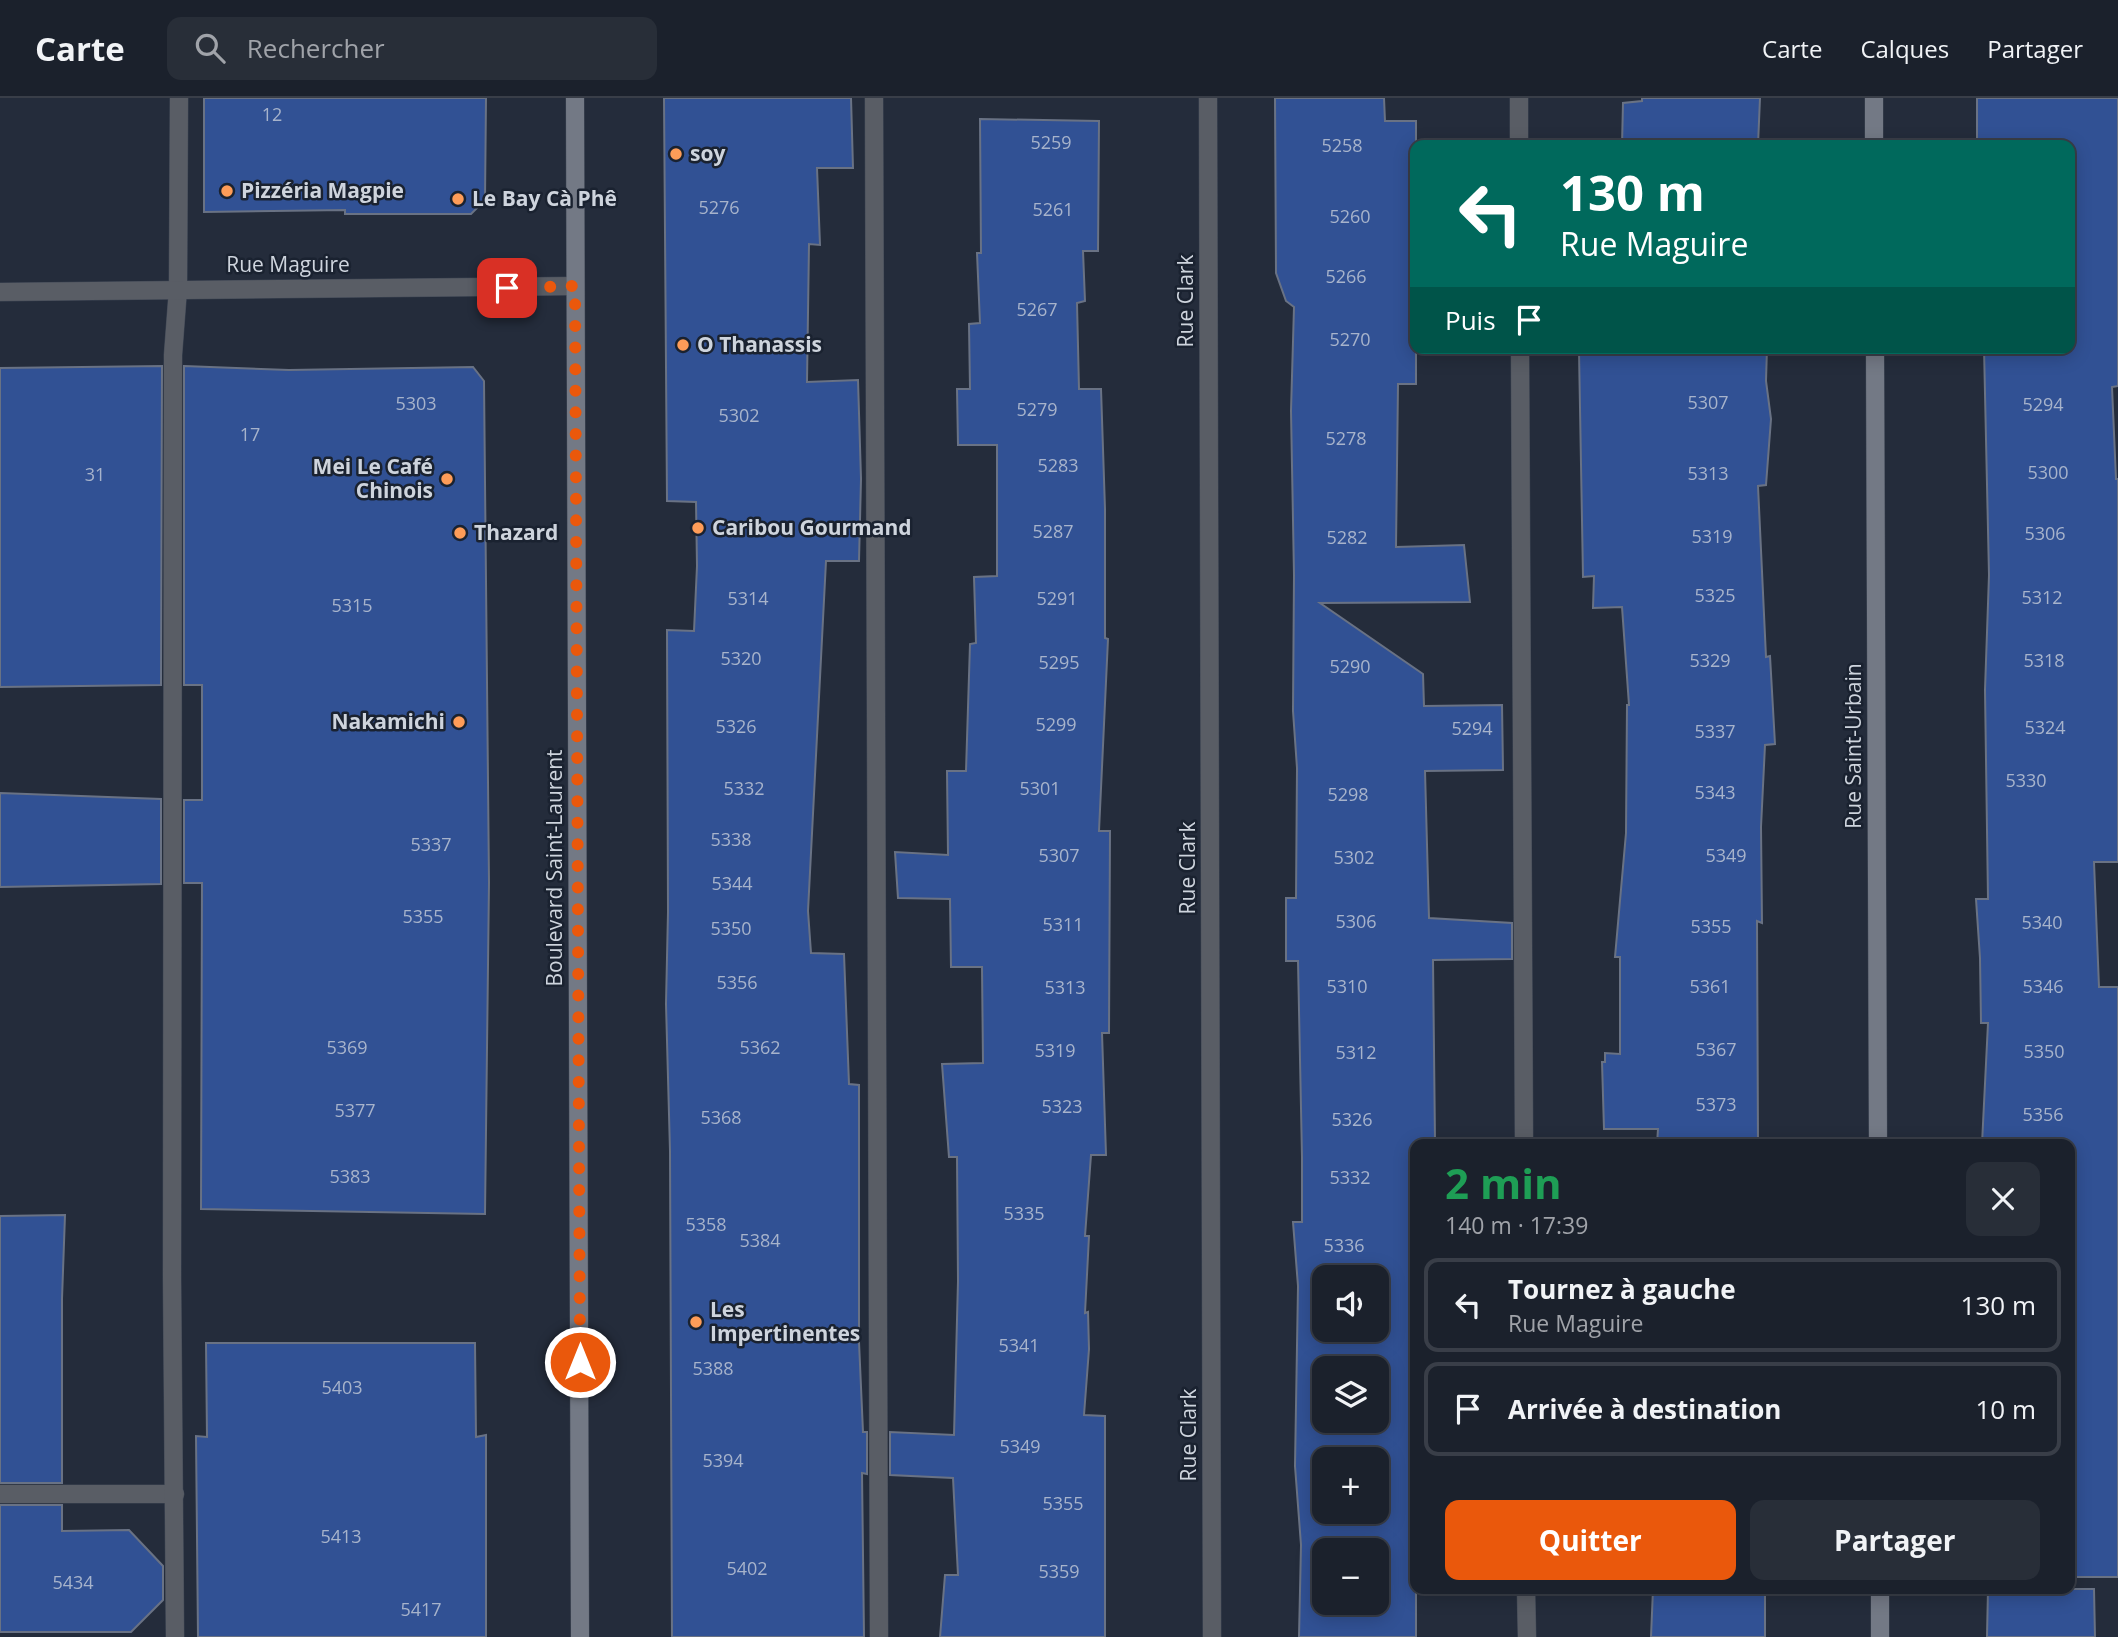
<!DOCTYPE html>
<html lang="fr">
<head>
<meta charset="utf-8">
<style>
	body { margin:0; font-family:"Open Sans",sans-serif; background:#282e38; color:#f1f3f6; height:100vh; display:flex; flex-direction:column; font-size:26px; white-space:nowrap }
	* { box-sizing:border-box; margin:0 }
	p { font-size:23px; color:#a0a3a9 }
	.icon { flex:none; width:38px; height:38px; fill:none; stroke:currentColor; stroke-width:2; stroke-linecap:round; stroke-linejoin:round }
	.map { position:relative; flex:1; overflow:hidden }
	.drawer { position:absolute; left:1410px; top:1041px; width:665px; height:455px; display:flex; flex-direction:column; background:#1b212c; border-radius:14px; box-shadow:0 4px 18px #0003,0 0 0 2px #393e48 }
	.drawer>* { flex:none }
	.hud { position:absolute; left:1410px; top:42px; width:665px; height:214px; border-radius:14px; box-shadow:0 4px 18px #0003,0 0 0 2px #393e48; background:#00695c; color:#fff; overflow:hidden }
	.buttons { position:absolute; left:1312px; top:1167px; display:grid; gap:14px }
	.buttons a { display:grid; place-items:center; width:77px; height:77px; border-radius:14px; background:#1b212c; box-shadow:0 4px 18px #0003,0 0 0 2px #393e48; font-size:35px }
	.pin { position:absolute; display:grid; place-items:center; width:60px; height:60px; color:#fff; margin:-30px; border-radius:14px; box-shadow:0 4px 10px #0006 }
	.me { position:absolute; width:77px; margin:-38px; rotate:0deg; stroke-linejoin:round; filter:drop-shadow(0 0 5px #0008) }
	.turn { display:flex; align-items:center; gap:24px; height:147px; padding:0 35px; font-size:32px }
	.turn .icon { width:91px; height:91px; stroke-width:2.5 }
	.turn b { display:block; font-size:49px; line-height:60px }
	.then { display:flex; align-items:center; height:66px; padding:0 35px; background:#0003; gap:14px; font-size:26px }
	.round { display:grid; place-items:center; flex:none; width:74px; height:74px; border-radius:14px; background:#282e38 }
	.summary { display:flex; align-items:center; justify-content:space-between; height:119px; padding:0 35px }
	h1 { font-size:42px; font-weight:700; line-height:52px; color:#1e9e55 }
	.primary-button { display:flex; gap:14px; margin-top:auto; padding:14px 35px }
	.primary-button a { flex:1; height:80px; border-radius:14px; background:#ea580c; color:#fff; font-size:28px; font-weight:700; line-height:80px; text-align:center }
	.primary-button a+a { background:#282e38; color:#f1f3f6 }
	ul { padding:0; list-style:none }
	li { display:flex; align-items:center; gap:21px; height:94px; margin:0 14px 10px; padding:0 21px; border:4px solid #393e48; border-radius:14px }
	li div { flex:1 }
	li b { display:block; font-size:26px }
	li em { font-style:normal }
	header { display:flex; align-items:center; gap:42px; box-sizing:border-box; height:98px; padding:0 35px; background:#1b212c; border-bottom:2px solid #393e48 }
	header strong { font-size:33px }
	nav { display:flex; gap:38px; margin-inline-start:auto; font-size:24px }
	.search { width:490px; height:63px; background:#282e38; display:flex; align-items:center; gap:18px; box-sizing:border-box; padding:0 24px; border-radius:14px; color:#a0a3a9; font-size:26px }
	.map>svg:first-child { display:block }
	.building { fill:#315194; stroke:#697284; stroke-width:2; fill-rule:evenodd }
	.lines { fill:none; stroke-linecap:round; stroke-linejoin:round }
	.lane-casing { stroke:#3f4755; stroke-width:19 }
	.street-casing { stroke:#3f4755; stroke-width:19 }
	.secondary-casing { stroke:#3f4755; stroke-width:19 }
	.lane { stroke:#595d65; stroke-width:18 }
	.street { stroke:#595d65; stroke-width:18 }
	.secondary { stroke:#737985; stroke-width:18 }
	.route { stroke:#ea580c; stroke-width:12; stroke-dasharray:0 21.6 }
	.poi-dot { fill:#fe9c58; stroke:#1a2230; stroke-width:2.5 }
	.labels { text-anchor:middle; stroke-width:5; stroke-linejoin:round; paint-order:stroke }
	.number-label { font-size:18px; fill:#a7b3cb }
	.poi-label { font-size:21px; font-weight:bold; fill:#ced4dd; stroke:#1a2230; text-anchor:start }
	.street-label { font-size:21px; fill:#ced4dd; stroke:#1a2230 }
</style>
</head>
<body>
<header>
<strong>Carte</strong>
<div class="search"><svg class="icon" aria-label="search" viewBox="0 0 24 24"><circle cx="10" cy="10" r="6"/><path d="M15 15l6 6"/></svg>Rechercher</div>
<nav><a>Carte</a><a>Calques</a><a>Partager</a></nav>
</header>
<div class="map">
<svg width="2118" height="1539" viewBox="0 0 2118 1539">
	<rect width="100%" height="100%" fill="#242c3b"/>
	<g class="building">
		<path d="M204 0H486L485 102 471 116H345V112L204 114Z"/>
		<path d="M664 0H851L853 70H817L820 147 809 146 807 284 858 282 861 381 859 463H826L808 813 811 855 844 856 849 986 859 987V1244L863 1334H867V1376L862 1375 864 1539H672L670 1053 666 906 668 814 667 532 694 533 697 468 696 404 667 403Z"/>
		<path d="M1275 0H1384L1385 23H1416V286H1398L1396 449 1464 447 1470 504 1320 505 1423 576 1424 608 1502 607 1503 672 1425 673 1429 820 1512 825V861L1433 862 1435 1043 1416 1044V1539H1299L1301 1447 1295 1368 1298 1188 1293 1124H1302V1059L1298 863H1286V800H1296L1297 670 1293 613 1294 477 1291 313 1294 209 1286 203 1276 175ZM1325 1180H1377V1232H1325ZM1325 1270H1377V1323H1325ZM1325 1362H1377V1414H1325ZM1325 1452H1377V1505H1325Z"/>
		<path d="M1642 0H1760L1758 47H1622L1623 5 1642 3Z"/>
		<path d="M1977 0H2118V288L2112 289 2116 381H2118V764H2094L2099 889H2118V1479H2070V1046H1982L1988 925H1981L1980 860 1976 801H1988L1985 592 1989 477 1984 250H2070V47H1977Z"/>
		<path d="M980 21 1099 23 1098 153H1083L1085 203 1077 205 1079 291H1101L1105 411V540L1108 541 1099 733H1110L1109 935H1102L1106 1057H1091L1085 1138H1089L1085 1215 1088 1214 1089 1251 1084 1317 1105 1318V1539H940L945 1477H958L953 1380 890 1377V1334L954 1337 958 1183 957 1059H949L942 966 983 965 982 869H951L950 801 898 800 895 754 948 757 947 673H966L970 546 976 545 974 479 997 478V347H958L957 291H970L969 226 980 225 977 155H981Z"/>
		<path d="M1641 250H1767L1766 283 1771 321 1766 387 1758 388 1766 559 1770 558 1775 646 1765 647 1761 729 1762 825 1757 823 1758 1046H1657L1658 1031H1604L1602 964H1605V955L1620 956V859H1615L1626 735 1627 607H1629L1622 509 1593 510 1594 478 1583 479 1579 253Z"/>
		<path d="M162 268 161 587 0 589V270Z"/>
		<path d="M184 268 289 272 473 269 484 283 489 784 485 1116 201 1111 202 785H184V702H202V587H184Z"/>
		<path d="M0 695 161 701V786L0 789Z"/>
		<path d="M65 1117 62 1201V1385H0V1118Z"/>
		<path d="M206 1245H475L476 1339 486 1337V1539H198L196 1338 207 1339Z"/>
		<path d="M0 1407H62V1433L129 1432 163 1468V1502L131 1534H0Z"/>
		<path d="M1653 1491H1765V1539H1651Z"/>
		<path d="M1988 1491H2094L2095 1539H1987Z"/>
	</g>
	<g class="lines">
		<defs>
			<g id="lane">
				<path d="M874 0 879 1539"/>
				<path d="M1519 0V47"/>
				<path d="M1520 250 1524 1046"/>
				<path d="M0 1396H175"/>
				<path d="M1526 1491 1527 1539"/>
				<path d="M175 1539 172 1180 173 257 178 191 179 0"/>
			</g>
			<g id="street">
				<path d="M1208 0 1212 1539"/>
				<path d="M0 194 575 188"/>
			</g>
			<g id="secondary">
				<path d="M575 0 580 1539"/>
				<path d="M1874 0V47"/>
				<path d="M1875 250 1878 1046"/>
				<path d="M1880 1491V1539"/>
			</g>
		</defs>
		<use href="#lane" class="lane-casing"/>
		<use href="#street" class="street-casing"/>
		<use href="#secondary" class="secondary-casing"/>
		<use href="#lane" class="lane"/>
		<use href="#street" class="street"/>
		<use href="#secondary" class="secondary"/>
	</g>
	<g class="lines">
		<path class="route" d="M507 190 575 188 580 1264"/>
	</g>
	<g class="poi-dot">
		<circle cx="676" cy="56" r="7"/>
		<circle cx="227" cy="93" r="7"/>
		<circle cx="458" cy="101" r="7"/>
		<circle cx="683" cy="247" r="7"/>
		<circle cx="447" cy="381" r="7"/>
		<circle cx="698" cy="430" r="7"/>
		<circle cx="460" cy="435" r="7"/>
		<circle cx="459" cy="624" r="7"/>
		<circle cx="696" cy="1224" r="7"/>
	</g>
	<g class="labels">
		<g class="number-label">
			<text x="272" y="23">12</text>
			<text x="1051" y="51">5259</text>
			<text x="1342" y="54">5258</text>
			<text x="719" y="116">5276</text>
			<text x="1053" y="118">5261</text>
			<text x="1350" y="125">5260</text>
			<text x="1346" y="185">5266</text>
			<text x="1037" y="218">5267</text>
			<text x="1350" y="248">5270</text>
			<text x="1708" y="311">5307</text>
			<text x="416" y="312">5303</text>
			<text x="2043" y="313">5294</text>
			<text x="1037" y="318">5279</text>
			<text x="739" y="324">5302</text>
			<text x="250" y="343">17</text>
			<text x="1346" y="347">5278</text>
			<text x="1058" y="374">5283</text>
			<text x="2048" y="381">5300</text>
			<text x="1708" y="382">5313</text>
			<text x="95" y="383">31</text>
			<text x="1053" y="440">5287</text>
			<text x="2045" y="442">5306</text>
			<text x="1712" y="445">5319</text>
			<text x="1347" y="446">5282</text>
			<text x="1715" y="504">5325</text>
			<text x="2042" y="506">5312</text>
			<text x="748" y="507">5314</text>
			<text x="1057" y="507">5291</text>
			<text x="352" y="514">5315</text>
			<text x="741" y="567">5320</text>
			<text x="1710" y="569">5329</text>
			<text x="2044" y="569">5318</text>
			<text x="1059" y="571">5295</text>
			<text x="1350" y="575">5290</text>
			<text x="1056" y="633">5299</text>
			<text x="736" y="635">5326</text>
			<text x="2045" y="636">5324</text>
			<text x="1472" y="637">5294</text>
			<text x="1715" y="640">5337</text>
			<text x="2026" y="689">5330</text>
			<text x="744" y="697">5332</text>
			<text x="1040" y="697">5301</text>
			<text x="1715" y="701">5343</text>
			<text x="1348" y="703">5298</text>
			<text x="731" y="748">5338</text>
			<text x="431" y="753">5337</text>
			<text x="1059" y="764">5307</text>
			<text x="1726" y="764">5349</text>
			<text x="1354" y="766">5302</text>
			<text x="732" y="792">5344</text>
			<text x="423" y="825">5355</text>
			<text x="1356" y="830">5306</text>
			<text x="2042" y="831">5340</text>
			<text x="1063" y="833">5311</text>
			<text x="1711" y="835">5355</text>
			<text x="731" y="837">5350</text>
			<text x="737" y="891">5356</text>
			<text x="1347" y="895">5310</text>
			<text x="1710" y="895">5361</text>
			<text x="2043" y="895">5346</text>
			<text x="1065" y="896">5313</text>
			<text x="347" y="956">5369</text>
			<text x="760" y="956">5362</text>
			<text x="1716" y="958">5367</text>
			<text x="1055" y="959">5319</text>
			<text x="2044" y="960">5350</text>
			<text x="1356" y="961">5312</text>
			<text x="1716" y="1013">5373</text>
			<text x="1062" y="1015">5323</text>
			<text x="355" y="1019">5377</text>
			<text x="2043" y="1023">5356</text>
			<text x="721" y="1026">5368</text>
			<text x="1352" y="1028">5326</text>
			<text x="350" y="1085">5383</text>
			<text x="1350" y="1086">5332</text>
			<text x="1024" y="1122">5335</text>
			<text x="706" y="1133">5358</text>
			<text x="760" y="1149">5384</text>
			<text x="1344" y="1154">5336</text>
			<text x="1019" y="1254">5341</text>
			<text x="713" y="1277">5388</text>
			<text x="342" y="1296">5403</text>
			<text x="1020" y="1355">5349</text>
			<text x="723" y="1369">5394</text>
			<text x="1063" y="1412">5355</text>
			<text x="341" y="1445">5413</text>
			<text x="747" y="1477">5402</text>
			<text x="1059" y="1480">5359</text>
			<text x="73" y="1491">5434</text>
			<text x="421" y="1518">5417</text>
		</g>
		<g class="poi-label">
			<text x="690" y="63">soy</text>
			<text x="241" y="100">Pizzéria Magpie</text>
			<text x="472" y="108">Le Bay Cà Phê</text>
			<text x="697" y="254">O Thanassis</text>
			<text x="433" y="376" text-anchor="end">Mei Le Café<tspan x="433" dy="24">Chinois</tspan></text>
			<text x="712" y="437">Caribou Gourmand</text>
			<text x="474" y="442">Thazard</text>
			<text x="445" y="631" text-anchor="end">Nakamichi</text>
			<text x="710" y="1219">Les<tspan x="710" dy="24">Impertinentes</tspan></text>
		</g>
		<g class="street-label">
			<text x="288" y="174">Rue Maguire</text>
			<text transform="translate(1186 203) rotate(-90)" y="7">Rue Clark</text>
			<text transform="translate(1854 648) rotate(-90)" y="7">Rue Saint-Urbain</text>
			<text transform="translate(555 770) rotate(-90)" y="7">Boulevard Saint-Laurent</text>
			<text transform="translate(1188 770) rotate(-90)" y="7">Rue Clark</text>
			<text transform="translate(1189 1337) rotate(-90)" y="7">Rue Clark</text>
		</g>
	</g>
</svg>
<div class="buttons">
<a><svg class="icon" aria-label="sound" viewBox="0 0 24 24"><path d="M4 9h4l5-4v14l-5-4H4zM17 9q2 3 0 6"/></svg></a>
<a><svg class="icon" aria-label="layers" viewBox="0 0 24 24"><path d="M12 4l9 5-9 5-9-5zM3 14l9 5 9-5"/></svg></a>
<a>+</a>
<a>−</a>
</div>
<div class="pin" style="left:507px;top:190px;background:#d93025"><svg class="icon" aria-label="arrive" viewBox="0 0 24 24"><path d="M6 21V4h12l-3 4 3 4H6"/></svg></div>
<svg class="me" style="left:580px;top:1264px" viewBox="-20 -20 40 40"><circle r="17" fill="#ea580c" stroke="#fff" stroke-width="3"/><path d="M0-11L8 9 0 5-8 9z" fill="#fff"/></svg>
<div class="hud">
<div class="turn"><svg class="icon" aria-label="left" viewBox="0 0 24 24"><path d="M17 20v-9H6M10 6l-5 5 5 5"/></svg><div><b>130 m</b>Rue Maguire</div></div>
<div class="then">Puis<svg class="icon" aria-label="arrive" viewBox="0 0 24 24"><path d="M6 21V4h12l-3 4 3 4H6"/></svg></div>
</div>
<section class="drawer">
<div class="summary"><div><h1>2 min</h1><p>140 m · 17:39</p></div><a class="round"><svg class="icon" aria-label="close" viewBox="0 0 24 24"><path d="M6 6l12 12M18 6L6 18"/></svg></a></div>
<ul>
<li><svg class="icon" aria-label="left" viewBox="0 0 24 24"><path d="M17 20v-9H6M10 6l-5 5 5 5"/></svg><div><b>Tournez à gauche</b><p>Rue Maguire</p></div><em>130 m</em></li>
<li><svg class="icon" aria-label="arrive" viewBox="0 0 24 24"><path d="M6 21V4h12l-3 4 3 4H6"/></svg><div><b>Arrivée à destination</b></div><em>10 m</em></li>
</ul>
<div class="primary-button"><a>Quitter</a><a>Partager</a></div>
</section>
</div>
</body>
</html>
